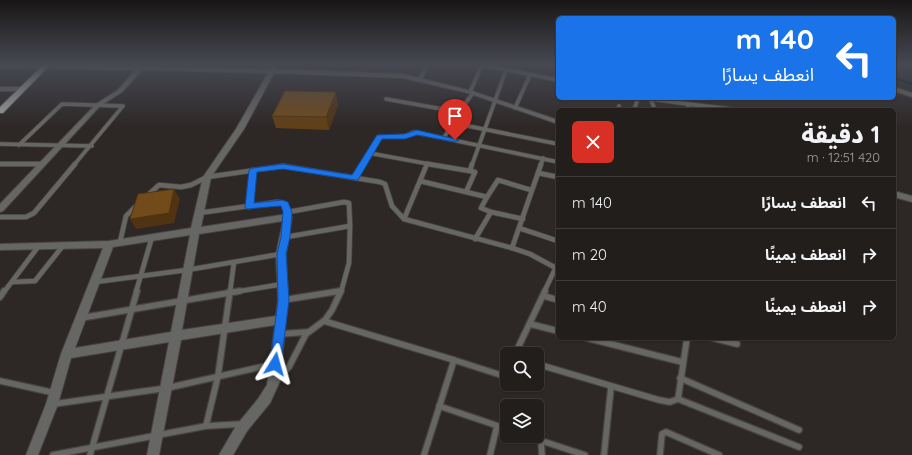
<!DOCTYPE html>
<html lang="ar">
<head>
<meta charset="utf-8">
<style>
	body { margin:0; font-family:Quicksand,"Noto Sans Arabic",sans-serif; background:#2a2725; color:#f1f3f6; direction:rtl; height:100vh; display:flex; flex-direction:column; font-size:15px; white-space:nowrap }
	* { box-sizing:border-box; margin:0 }
	p { font-size:13px; color:#a2a2a3 }
	.icon { flex:none; width:22px; height:22px; fill:none; stroke:currentColor; stroke-width:2; stroke-linecap:round; stroke-linejoin:round }
	.map { position:relative; flex:1; overflow:hidden; direction:ltr }
	.drawer { position:absolute; left:556px; top:108px; width:340px; height:232px; display:flex; flex-direction:column; background:#221e1c; border-radius:6px; box-shadow:0 1px 3px #0004,0 0 0 1px #3f3c3b; direction:rtl }
	.drawer>* { flex:none }
	.hud { position:absolute; left:556px; top:16px; width:340px; height:84px; border-radius:6px; box-shadow:0 1px 3px #0004,0 0 0 1px #3f3c3b; direction:rtl; background:#1a73e8; color:#fff; overflow:hidden }
	.buttons { position:absolute; left:500px; top:347px; display:grid; gap:8px }
	.buttons a { display:grid; place-items:center; width:44px; height:44px; border-radius:6px; background:#221e1c; box-shadow:0 1px 3px #0004,0 0 0 1px #3f3c3b; font-size:20px }
	.pin { position:absolute; display:grid; place-items:center; width:34px; height:34px; color:#fff; margin:-41px -17px; border-radius:50% 50% 50% 0; rotate:-45deg; box-shadow:0 0 4px #0007 }
	.pin .icon { rotate:45deg }
	.me { position:absolute; width:44px; margin:-22px; rotate:8deg; stroke-linejoin:round; filter:drop-shadow(0 0 3px #0008) }
	.turn { display:flex; align-items:center; gap:14px; height:84px; padding:0 16px; font-size:18px }
	.turn .icon { width:52px; height:52px; stroke-width:2.5 }
	.turn b { display:block; font-size:28px; line-height:34px }
	.round { display:grid; place-items:center; flex:none; width:42px; height:42px; border-radius:6px; background:#2a2725 }
	.summary { display:flex; align-items:center; justify-content:space-between; height:68px; padding:0 16px }
	h1 { font-size:24px; font-weight:800; line-height:30px }
	ul { padding:0; list-style:none }
	li { display:flex; align-items:center; gap:12px; height:52px; padding:0 16px; border-top:1px solid #3f3c3b }
	li div { flex:1 }
	li b { display:block; font-size:15px }
	li em { font-style:normal }
	.map>svg:first-child { display:block }
	.lines { fill:none; stroke-linecap:round; stroke-linejoin:round }
	.stream { stroke:#011a1e; stroke-width:2 }
	.service-far2-casing { stroke:#494442; stroke-width:5 }
	.service-far1-casing { stroke:#494442; stroke-width:6 }
	.service-casing { stroke:#494442; stroke-width:8 }
	.minor-casing { stroke:#494442; stroke-width:2 }
	.primary-casing { stroke:#494442; stroke-width:2 }
	.service-far2 { stroke:#666765; stroke-width:3.5 }
	.service-far1 { stroke:#666765; stroke-width:4.5 }
	.service { stroke:#666765; stroke-width:5.5 }
	.minor { fill:#666765; fill-rule:evenodd }
	.primary { fill:#a2a4a0; fill-rule:evenodd }
	.wall { fill:#624016 }
	.shaded-wall { fill:#503412 }
	.building { fill:#724b1a; stroke:#503412 }
	.route { fill:#1a73e8; stroke:#114b97 }
</style>
</head>
<body>
<div class="map">
<svg width="912" height="455" viewBox="0 0 912 455">
	<rect width="100%" height="100%" fill="#2d2826"/>
	<g class="lines">
		<path class="stream" d="M894 78 912 84"/>
		<defs>
			<g id="service-far2">
				<path d="M420 79 428 64"/>
				<path d="M470 92 482 65 558 80"/>
				<path d="M644 98 688 104 689 110"/>
				<path d="M386 99 459 112"/>
				<path d="M651 100 655 110"/>
				<path d="M688 104 739 110"/>
				<path d="M515 108 530 75"/>
				<path d="M618 110 619 106"/>
				<path d="M634 110 638 98"/>
				<path d="M453 123 558 144"/>
				<path d="M444 138 459 112 473 93"/>
				<path d="M0 144 92 146"/>
				<path d="M19 145 62 104 123 106 74 165"/>
				<path d="M369 153 434 165"/>
				<path d="M0 164H42"/>
				<path d="M363 165 379 137 405 136 414 132 558 162"/>
				<path d="M426 165 427 163"/>
				<path d="M472 165 506 70"/>
				<path d="M541 165 543 158"/>
			</g>
			<g id="service-far1">
				<path d="M0 164H42"/>
				<path d="M428 164 470 171 472 164"/>
				<path d="M541 164 538 173 558 177"/>
				<path d="M355 178 363 164"/>
				<path d="M420 181 466 192 475 172 470 171"/>
				<path d="M466 192 487 197 481 208 491 212 475 239"/>
				<path d="M147 196 159 185 181 187 191 185 207 177 283 166 380 182 385 184 392 206 404 219 512 248 530 254 556 268"/>
				<path d="M487 197 498 180 531 190"/>
				<path d="M249 207 253 170"/>
				<path d="M288 212 344 202 349 203 350 226"/>
				<path d="M491 212 523 219"/>
				<path d="M199 213 277 202 285 204 288 217"/>
				<path d="M0 217H26L34 213 75 164"/>
				<path d="M404 219 427 164"/>
				<path d="M519 228 558 241"/>
				<path d="M286 237 350 226 349 263 341 292"/>
				<path d="M120 242 126 216 137 205"/>
				<path d="M512 248 538 173"/>
				<path d="M12 282 35 281 62 247"/>
				<path d="M95 282 187 270 281 254"/>
				<path d="M4 292 38 247"/>
				<path d="M136 292 152 237"/>
				<path d="M230 292 234 262"/>
				<path d="M234 292 283 284"/>
				<path d="M333 292 341 291"/>
				<path d="M544 292 558 263"/>
			</g>
			<g id="service">
				<path d="M544 296 558 300"/>
				<path d="M0 297 4 291"/>
				<path d="M283 300 340 291"/>
				<path d="M81 318 240 291"/>
				<path d="M324 321 454 360 424 455"/>
				<path d="M530 324 558 331"/>
				<path d="M280 334 308 332"/>
				<path d="M587 338 682 362"/>
				<path d="M713 338 737 344"/>
				<path d="M515 354 545 291"/>
				<path d="M454 360 507 377"/>
				<path d="M537 364 659 400 670 402 678 399 799 447"/>
				<path d="M680 378 799 430"/>
				<path d="M276 380 289 367 306 334 325 320 332 310 341 291"/>
				<path d="M0 381 55 393"/>
				<path d="M528 384 539 387"/>
				<path d="M678 399 687 338"/>
				<path d="M54 404 167 388 274 364"/>
				<path d="M439 406 507 429"/>
				<path d="M206 426 218 376 230 291"/>
				<path d="M527 436 585 455"/>
				<path d="M541 441 542 455"/>
				<path d="M53 455 206 426 242 424"/>
				<path d="M90 455 137 291"/>
				<path d="M490 455 497 426"/>
				<path d="M604 455 611 387"/>
				<path d="M660 455 662 434 666 432 719 455"/>
			</g>
			<g id="minor">
				<path d="M0 64 270 69 273 64H279L276 69 403 74 472 91 558 120V124L468 93 403 78 274 73 244 129 211 177 201 227 288 214 292 217 286 254 288 300 280 381 270 403 247 431 233 455H219L236 426 258 399 267 385 275 325 181 340 159 455H147L169 342 71 358 58 404 38 455H26L46 404 61 354 103 248 0 250V244L109 241 191 228 203 177 236 129 268 73 142 70 122 92 100 106 3 211 0 212V204L96 104 118 90 135 70 0 68ZM283 221 276 254 278 300 276 316 182 330 199 234ZM190 235 171 332 75 348 113 247Z"/>
				<path d="M0 87H23L26 89 23 91H0Z"/>
				<path d="M894 87 912 93V97L894 91Z"/>
				<path d="M894 191 912 196V202L894 197Z"/>
			</g>
			<path id="primary" d="M44 64H51L3 113H0V107Z"/>
		</defs>
		<use href="#service-far2" class="service-far2-casing"/>
		<use href="#service-far1" class="service-far1-casing"/>
		<use href="#service" class="service-casing"/>
		<use href="#minor" class="minor-casing"/>
		<use href="#primary" class="primary-casing"/>
		<use href="#service-far2" class="service-far2"/>
		<use href="#service-far1" class="service-far1"/>
		<use href="#service" class="service"/>
		<use href="#minor" class="minor"/>
		<use href="#primary" class="primary"/>
	</g>
	<path class="wall" d="M338 105 329 130 276 128 272 116Z"/>
	<g class="shaded-wall">
		<path d="M336 92 338 105 329 130 326 117Z"/>
		<path d="M174 189 180 199 174 223 136 229 130 219Z"/>
	</g>
	<g class="building">
		<path d="M285 91 336 92 326 117 272 116Z"/>
		<path d="M174 189 169 213 130 219 138 194Z"/>
	</g>
	<linearGradient id="sky" x2="0" y2="1"><stop stop-color="#191615"/><stop offset="0.5" stop-color="#464852"/><stop offset="1" stop-color="#464852" stop-opacity="0"/></linearGradient>
	<rect width="912" height="128" fill="url(#sky)"/>
	<path class="route" d="M417 130 459 140 455 142 417 135 405 139H382L358 180H355L283 169 257 172 254 203 282 200 288 202 292 212 290 237 286 254 289 300 281 364 279 367 275 369 271 367 270 364 278 300 277 254 281 237 283 212 281 206 246 209 245 207 249 170 253 168 283 164 352 175 377 135 404 134Z"/>
</svg>
<div class="buttons">
<a><svg class="icon" aria-label="search" viewBox="0 0 24 24"><circle cx="10" cy="10" r="6"/><path d="M15 15l6 6"/></svg></a>
<a><svg class="icon" aria-label="layers" viewBox="0 0 24 24"><path d="M12 4l9 5-9 5-9-5zM3 14l9 5 9-5"/></svg></a>
</div>
<div class="pin" style="left:455px;top:140px;background:#d93025"><svg class="icon" aria-label="arrive" viewBox="0 0 24 24"><path d="M6 21V4h12l-3 4 3 4H6"/></svg></div>
<svg class="me" style="left:275px;top:364px" viewBox="-20 -20 40 40"><path d="M0-17L14 15 0 8-14 15z" fill="#1a73e8" stroke="#fff" stroke-width="4"/></svg>
<div class="hud">
<div class="turn"><svg class="icon" aria-label="left" viewBox="0 0 24 24"><path d="M17 20v-9H6M10 6l-5 5 5 5"/></svg><div><b>140 m</b>انعطف يسارًا</div></div>
</div>
<section class="drawer">
<div class="summary"><div><h1>1 دقيقة</h1><p>420 m · 12:51</p></div><a class="round" style="background:#d93025;color:#fff"><svg class="icon" aria-label="close" viewBox="0 0 24 24"><path d="M6 6l12 12M18 6L6 18"/></svg></a></div>
<ul>
<li><svg class="icon" aria-label="left" viewBox="0 0 24 24"><path d="M17 20v-9H6M10 6l-5 5 5 5"/></svg><div><b>انعطف يسارًا</b></div><em>140 m</em></li>
<li><svg class="icon" aria-label="right" viewBox="0 0 24 24"><path d="M7 20v-9h11M14 6l5 5-5 5"/></svg><div><b>انعطف يمينًا</b></div><em>20 m</em></li>
<li><svg class="icon" aria-label="right" viewBox="0 0 24 24"><path d="M7 20v-9h11M14 6l5 5-5 5"/></svg><div><b>انعطف يمينًا</b></div><em>40 m</em></li>
</ul>
</section>
</div>
</body>
</html>
